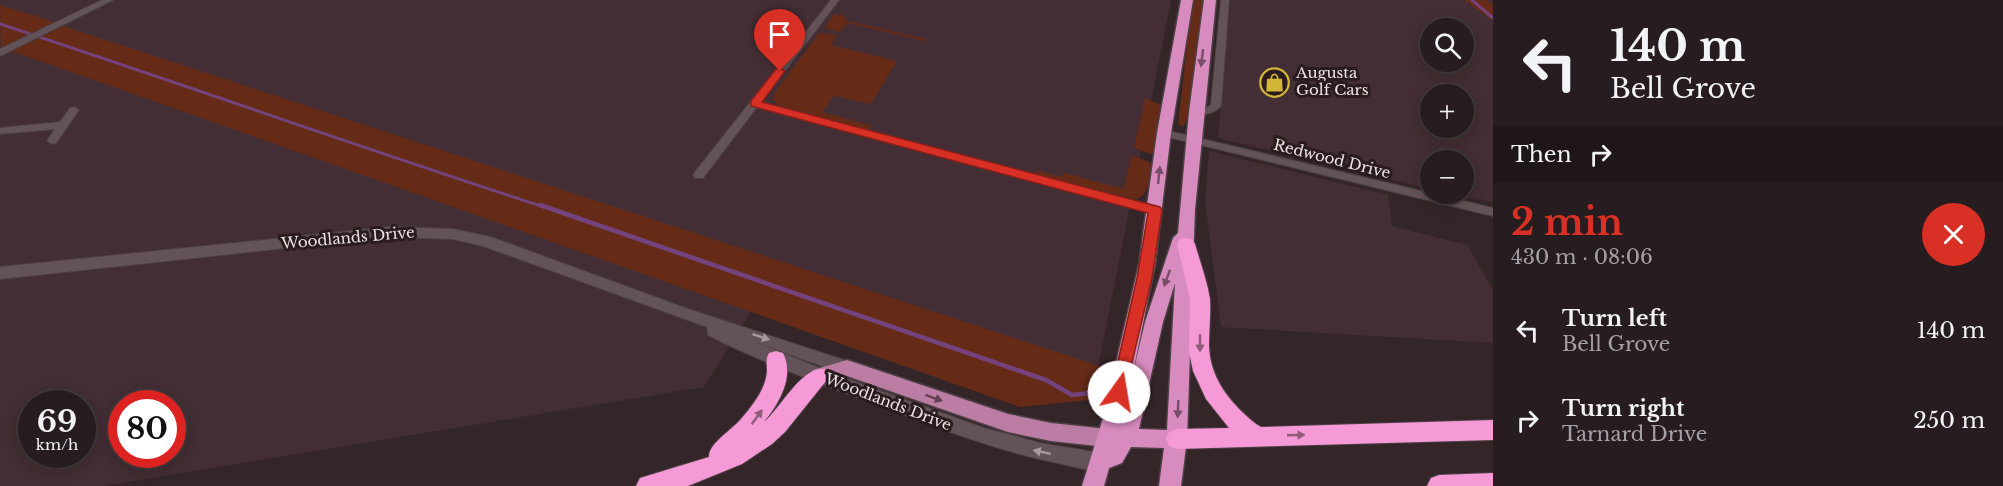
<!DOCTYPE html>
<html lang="en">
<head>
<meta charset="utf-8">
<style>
	body { margin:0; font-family:"Libre Baskerville",serif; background:#2f2528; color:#f1f3f6; height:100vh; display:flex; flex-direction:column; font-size:22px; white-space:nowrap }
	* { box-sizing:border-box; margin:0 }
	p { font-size:20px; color:#a4a1a4 }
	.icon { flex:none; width:33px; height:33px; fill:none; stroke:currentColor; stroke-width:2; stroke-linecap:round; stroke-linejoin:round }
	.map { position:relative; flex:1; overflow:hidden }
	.drawer { display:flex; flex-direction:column; background:#271c1f; width:510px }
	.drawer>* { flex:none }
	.hud { background:#271c1f; color:#f1f3f6; overflow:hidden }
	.fabs { position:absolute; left:1420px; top:18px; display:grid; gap:12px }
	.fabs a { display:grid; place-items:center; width:54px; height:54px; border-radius:50%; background:#271c1f; box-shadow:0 3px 15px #0003,0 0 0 2px #433a3d; font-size:30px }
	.speed { position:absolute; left:18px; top:390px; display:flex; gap:12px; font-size:30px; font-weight:700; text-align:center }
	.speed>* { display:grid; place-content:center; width:78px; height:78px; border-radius:50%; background:#271c1f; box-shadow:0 3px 15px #0003,0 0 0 2px #433a3d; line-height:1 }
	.speed small { font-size:15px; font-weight:400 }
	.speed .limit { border:9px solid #d22; background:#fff; color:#111 }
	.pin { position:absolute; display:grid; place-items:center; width:51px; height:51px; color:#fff; margin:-62px -26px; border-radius:50% 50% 50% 0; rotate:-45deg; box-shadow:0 0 6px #0007 }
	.pin .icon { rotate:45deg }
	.me { position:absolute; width:66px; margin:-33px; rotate:13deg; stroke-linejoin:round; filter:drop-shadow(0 0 4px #0008) }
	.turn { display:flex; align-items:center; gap:21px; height:126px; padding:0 18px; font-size:27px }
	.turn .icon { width:78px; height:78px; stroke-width:2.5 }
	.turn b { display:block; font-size:42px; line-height:51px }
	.then { display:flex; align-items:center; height:57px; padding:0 18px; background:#0003; gap:12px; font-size:22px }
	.round { display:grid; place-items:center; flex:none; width:63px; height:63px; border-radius:32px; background:#2f2528 }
	.summary { display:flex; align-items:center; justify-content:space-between; height:102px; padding:0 18px }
	h1 { font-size:36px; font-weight:700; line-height:45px; color:#d93025 }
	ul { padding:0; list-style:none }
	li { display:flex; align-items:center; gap:18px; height:90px; padding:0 18px }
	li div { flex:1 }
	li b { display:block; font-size:22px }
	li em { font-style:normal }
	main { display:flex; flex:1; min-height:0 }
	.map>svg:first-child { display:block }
	.built { fill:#422e34; fill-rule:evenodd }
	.green { fill:#662b17 }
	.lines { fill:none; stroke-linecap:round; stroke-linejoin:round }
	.stream-far1 { stroke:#74437d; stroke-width:3 }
	.stream { stroke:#74437d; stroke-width:4.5 }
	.minor-casing { stroke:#4d4145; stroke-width:2 }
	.tertiary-casing { stroke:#4d4145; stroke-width:2 }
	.primary-casing { stroke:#4d4145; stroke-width:3 }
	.trunk-casing { stroke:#4d4145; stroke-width:3 }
	.motorway-casing { stroke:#4d4145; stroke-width:2 }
	.minor { fill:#635257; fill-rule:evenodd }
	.tertiary { fill:#635257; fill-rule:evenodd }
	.primary { fill:#bb7da4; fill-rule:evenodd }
	.trunk { fill:#d88bbe; fill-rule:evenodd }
	.motorway { fill:#f699d7; fill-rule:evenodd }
	.oneway { fill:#784d67 }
	.oneway2 { fill:#a89a9e }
	.oneway3 { fill:#905a7b }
	.oneway4 { fill:#644254 }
	.route { fill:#d93025; stroke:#8d1f18; stroke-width:1.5 }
	.labels { text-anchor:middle; stroke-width:6; stroke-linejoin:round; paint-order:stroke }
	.poi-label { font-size:15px; fill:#ece2e5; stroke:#2a1b1f; text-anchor:start }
	.street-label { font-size:15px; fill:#ece2e5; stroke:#2a1b1f }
</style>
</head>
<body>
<main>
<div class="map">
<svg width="1493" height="486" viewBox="0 0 1493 486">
	<rect width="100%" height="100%" fill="#342529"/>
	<g class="built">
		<path d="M0 0H1171L1097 373 779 266 704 387 102 486H0ZM32 404H82V454H32ZM122 404H172V454H122Z"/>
		<path d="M1230 0H1493V202L1448 194H1464V160H1431V189L1218 138ZM1431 28H1464V62H1431ZM1431 94H1464V128H1431Z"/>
		<path d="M1209 151 1388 195 1392 226 1467 245 1493 290V343L1221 327 1205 201Z"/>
	</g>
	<g class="green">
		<path d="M1192 0H1206L1194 98 1184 126 1178 125Z"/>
		<path d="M1464 0H1487L1493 5V21Z"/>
		<path d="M0 5 54 22 1 48Z"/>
		<path d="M834 14 846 16 844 20 926 39 925 41 847 23 840 32 825 28Z"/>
		<path d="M63 26 1106 368 1098 399 1020 407 12 51Z"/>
		<path d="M819 33 837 35 831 45 897 61 871 104 834 96 822 112 873 126 870 130 782 106 773 101 774 94Z"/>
		<path d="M1145 98 1162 105 1155 152 1151 154 1134 148Z"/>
		<path d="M1135 156 1151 163C1149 177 1151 194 1136 199L1036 174 1037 170 1062 177 1064 173 1124 189 1131 157Z"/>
	</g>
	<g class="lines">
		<g class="stream-far1">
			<path d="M1472 0 1493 18"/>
			<path d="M0 24C182 84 362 148 544 207"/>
		</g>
		<path class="stream" d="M540 205 1046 380 1072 395 1090 393"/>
		<defs>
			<g id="minor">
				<path d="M102 0H113L0 56V49Z"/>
				<path d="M831 0H839L761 102 1155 206 1161 210 1159 213 1155 214 757 107 703 178H695L693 175 695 172Z"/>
				<path d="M1221 0H1229L1221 106C1213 114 1204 116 1192 114V110L1204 109 1211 105Z"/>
				<path d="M74 107 79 110 56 143 52 144 47 141 55 129 0 134V128L60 122 70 108Z"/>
				<path d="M1164 130 1493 208V216L1160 135 1159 133 1160 131Z"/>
			</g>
			<path id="tertiary" d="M389 227 453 229 491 237 688 309 853 363 856 368 853 373 847 375 755 342 839 376 984 428 1040 443 1100 453 1107 456 1110 462 1107 468C1093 473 1072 466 1058 463 994 450 933 426 872 403 816 382 761 362 708 335L707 327 483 246 453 239 389 237 0 279V267Z"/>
			<path id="primary" d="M847 360 1008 414 1051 423 1107 429 1114 432 1117 438 1114 444 1107 447 1051 441 1008 432 847 376 820 384 813 382 810 376 813 370Z"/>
			<path id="trunk" d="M1181 0H1193L1171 133 1155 264 1133 373 1145 322 1173 238 1178 233 1189 112 1204 0H1216L1195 209 1187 439 1181 486H1159L1164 448 1131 447 1122 463 1109 468 1104 486H1082L1104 415 1139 264 1157 133ZM1175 283 1167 430 1139 429 1163 322Z"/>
			<g id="motorway">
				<path d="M1186 238 1192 239 1195 244C1200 262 1207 280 1210 299 1211 314 1209 330 1209 346 1210 379 1231 404 1256 424L1261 427 1493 420V440L1177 449 1169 446 1166 439 1169 432 1177 429 1229 428 1206 399 1193 371 1189 352 1190 299 1177 244 1180 239Z"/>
				<path d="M776 351 783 353C795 376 779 404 764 422 781 408 804 362 827 370L830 376 785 432 772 444 742 464 688 486H636L640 478 709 457C708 444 732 430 741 419 752 406 766 389 767 371 767 364 765 360 769 353Z"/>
				<path d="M1493 473V486H1427L1431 478 1439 475Z"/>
			</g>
		</defs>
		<use href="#minor" class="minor-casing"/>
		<use href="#tertiary" class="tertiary-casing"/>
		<use href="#primary" class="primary-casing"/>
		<use href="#trunk" class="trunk-casing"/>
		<use href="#motorway" class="motorway-casing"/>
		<use href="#minor" class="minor"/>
		<use href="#tertiary" class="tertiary"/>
		<use href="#primary" class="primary"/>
		<use href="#trunk" class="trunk"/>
		<use href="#motorway" class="motorway"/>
	</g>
	<defs><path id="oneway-solid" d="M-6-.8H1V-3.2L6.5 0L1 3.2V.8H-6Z" transform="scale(1.5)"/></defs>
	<g class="oneway">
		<use href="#oneway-solid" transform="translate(1202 58) rotate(97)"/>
		<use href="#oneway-solid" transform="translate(1159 175) rotate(-84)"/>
		<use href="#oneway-solid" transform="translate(1167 278) rotate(110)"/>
		<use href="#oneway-solid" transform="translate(1178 409) rotate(92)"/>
	</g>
	<g class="oneway2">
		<use href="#oneway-solid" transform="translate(761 337) rotate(18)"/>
		<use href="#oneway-solid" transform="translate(1042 452) rotate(-168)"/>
	</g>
	<g class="oneway3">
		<use href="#oneway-solid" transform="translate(1200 343) rotate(90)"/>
		<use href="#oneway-solid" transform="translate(757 417) rotate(-54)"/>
		<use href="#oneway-solid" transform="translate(1296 435) rotate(-2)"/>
	</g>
	<use class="oneway4" href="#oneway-solid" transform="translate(934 398) rotate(20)"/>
	<path class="route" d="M780 68 785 71 762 102 1160 207 1162 210 1152 278 1124 396 1119 398 1113 396 1111 392 1137 278 1148 213 751 106V101L776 69Z"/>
	<defs>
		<symbol id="shop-ring" viewBox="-11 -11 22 22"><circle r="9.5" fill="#2a1b1f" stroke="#d2b736" stroke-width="1.5"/><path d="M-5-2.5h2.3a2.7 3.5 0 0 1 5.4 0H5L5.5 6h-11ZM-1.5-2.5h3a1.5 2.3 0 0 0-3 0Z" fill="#d2b736"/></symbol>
	</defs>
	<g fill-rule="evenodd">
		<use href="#shop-ring" x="1258" y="66" width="33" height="33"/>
	</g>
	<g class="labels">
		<g class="poi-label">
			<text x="1296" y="78">Augusta<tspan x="1296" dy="17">Golf Cars</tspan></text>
		</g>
		<g class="street-label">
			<text transform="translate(1332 159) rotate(14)" y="5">Redwood Drive</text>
			<text transform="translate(348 238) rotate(-5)" y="5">Woodlands Drive</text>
			<text transform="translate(888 402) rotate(21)" y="5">Woodlands Drive</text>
		</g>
	</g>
</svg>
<div class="fabs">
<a><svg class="icon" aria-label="search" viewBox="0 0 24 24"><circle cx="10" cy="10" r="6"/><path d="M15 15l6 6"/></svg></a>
<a>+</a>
<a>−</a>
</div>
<div class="speed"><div>69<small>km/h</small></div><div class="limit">80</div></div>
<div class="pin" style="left:780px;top:71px;background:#d93025"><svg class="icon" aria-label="arrive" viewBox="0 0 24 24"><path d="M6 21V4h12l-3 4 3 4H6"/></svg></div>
<svg class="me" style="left:1119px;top:392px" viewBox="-20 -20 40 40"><circle r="19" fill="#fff"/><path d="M0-13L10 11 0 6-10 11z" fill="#d93025"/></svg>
</div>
<section class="drawer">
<div class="hud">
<div class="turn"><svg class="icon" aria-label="left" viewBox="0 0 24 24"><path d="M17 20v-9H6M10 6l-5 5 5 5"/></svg><div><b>140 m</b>Bell Grove</div></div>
<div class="then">Then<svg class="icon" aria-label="right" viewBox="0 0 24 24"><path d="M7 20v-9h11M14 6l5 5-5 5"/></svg></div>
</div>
<div class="summary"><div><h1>2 min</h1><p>430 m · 08:06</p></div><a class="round" style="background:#d93025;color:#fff"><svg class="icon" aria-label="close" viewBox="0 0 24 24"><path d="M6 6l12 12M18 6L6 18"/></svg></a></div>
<ul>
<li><svg class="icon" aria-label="left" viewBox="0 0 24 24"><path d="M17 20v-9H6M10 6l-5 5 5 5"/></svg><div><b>Turn left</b><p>Bell Grove</p></div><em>140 m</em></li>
<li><svg class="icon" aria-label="right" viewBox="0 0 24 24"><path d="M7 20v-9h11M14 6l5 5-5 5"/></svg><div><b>Turn right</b><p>Tarnard Drive</p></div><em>250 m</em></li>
</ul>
</section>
</main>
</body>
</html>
